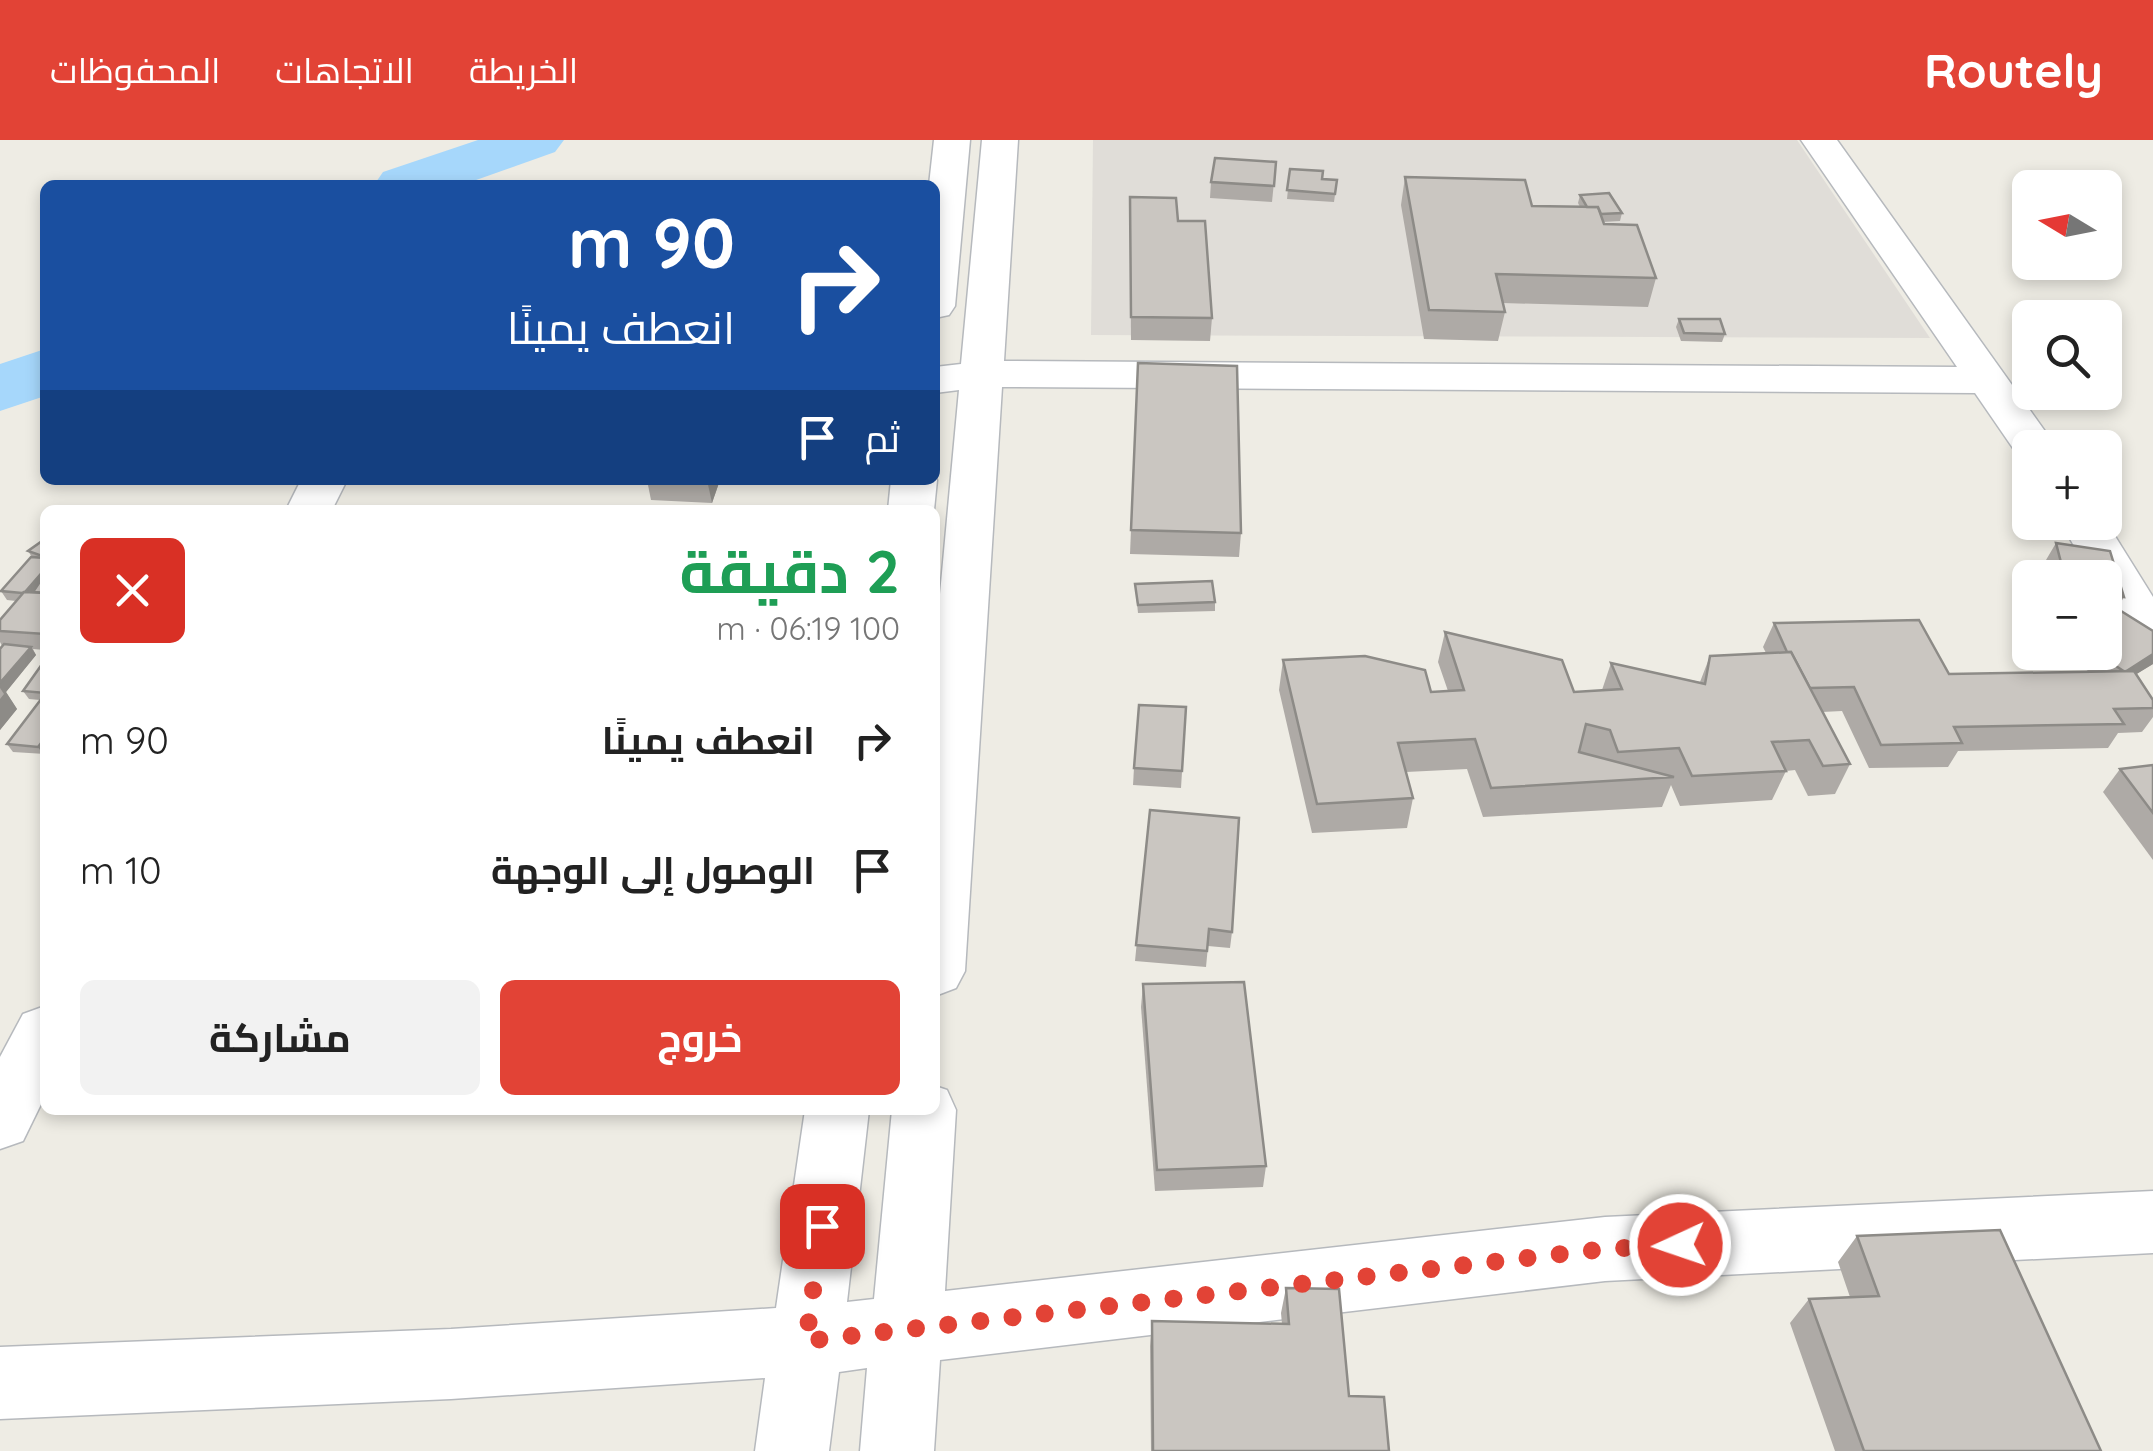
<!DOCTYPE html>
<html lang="ar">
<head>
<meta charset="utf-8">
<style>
	body { margin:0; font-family:Quicksand,Cairo,sans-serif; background:#f2f2f2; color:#222; direction:rtl; height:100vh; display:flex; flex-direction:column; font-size:38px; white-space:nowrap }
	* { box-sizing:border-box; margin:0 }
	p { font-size:32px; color:#767676 }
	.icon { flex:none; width:55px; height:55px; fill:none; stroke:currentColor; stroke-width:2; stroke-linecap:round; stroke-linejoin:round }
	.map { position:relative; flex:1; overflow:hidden; direction:ltr }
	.panel { position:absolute; left:40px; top:365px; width:900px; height:610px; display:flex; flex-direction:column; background:#fff; border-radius:15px; box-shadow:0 5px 15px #0003; direction:rtl }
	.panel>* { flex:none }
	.hud { position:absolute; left:40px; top:40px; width:900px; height:305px; border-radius:15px; box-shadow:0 5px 15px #0003; direction:rtl; background:#1a4fa0; color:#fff; overflow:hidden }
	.needle { width:65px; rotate:280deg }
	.controls { position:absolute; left:2012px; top:30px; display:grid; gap:20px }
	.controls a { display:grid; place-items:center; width:110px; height:110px; border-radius:15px; background:#fff; box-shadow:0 5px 15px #0003; font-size:50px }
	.pin { position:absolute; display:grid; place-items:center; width:85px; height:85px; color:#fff; margin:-42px; border-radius:20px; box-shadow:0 5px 15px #0006 }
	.me { position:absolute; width:110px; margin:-55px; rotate:267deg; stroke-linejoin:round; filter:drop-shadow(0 0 8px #0008) }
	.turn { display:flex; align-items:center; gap:35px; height:210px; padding:0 40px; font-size:45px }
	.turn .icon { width:130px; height:130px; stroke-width:2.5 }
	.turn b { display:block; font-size:70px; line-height:85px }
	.then { display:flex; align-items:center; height:95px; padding:0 40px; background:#0003; gap:20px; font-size:38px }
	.round { display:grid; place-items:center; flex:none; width:105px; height:105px; border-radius:15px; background:#f2f2f2 }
	.overview { display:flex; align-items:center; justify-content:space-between; height:170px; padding:0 40px }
	h1 { font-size:60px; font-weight:700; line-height:75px; color:#1e9e55 }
	.action { display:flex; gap:20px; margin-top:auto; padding:20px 40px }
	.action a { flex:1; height:115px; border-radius:15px; background:#e24336; color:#fff; font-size:40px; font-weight:700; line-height:115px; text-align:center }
	.action a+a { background:#f2f2f2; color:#222 }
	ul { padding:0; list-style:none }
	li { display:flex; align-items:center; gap:30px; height:130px; padding:0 40px }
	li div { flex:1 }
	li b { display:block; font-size:38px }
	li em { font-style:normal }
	header { display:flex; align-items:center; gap:60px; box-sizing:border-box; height:140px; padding:0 50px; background:#e24336; color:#fff }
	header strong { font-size:48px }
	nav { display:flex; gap:55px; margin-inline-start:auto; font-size:35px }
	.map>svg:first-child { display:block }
	.industrial { fill:#e0ddd8 }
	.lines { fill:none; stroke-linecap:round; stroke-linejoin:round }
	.river { fill:#a6d7fb; fill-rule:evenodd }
	.minor-casing { stroke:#b6b9bd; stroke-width:3 }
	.minor { fill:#fff; fill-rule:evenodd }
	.wall { fill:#aeaaa6 }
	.shaded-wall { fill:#8d8b87 }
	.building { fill:#cac6c1; stroke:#8d8b87; stroke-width:2.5 }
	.route { stroke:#e24336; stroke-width:18; stroke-dasharray:0 32.4 }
</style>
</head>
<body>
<header>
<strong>Routely</strong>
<nav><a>الخريطة</a><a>الاتجاهات</a><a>المحفوظات</a></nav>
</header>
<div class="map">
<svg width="2153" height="1311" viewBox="0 0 2153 1311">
	<rect width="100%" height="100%" fill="#eeece4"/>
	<path class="industrial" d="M1093 0H1797L1930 198 1091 195Z"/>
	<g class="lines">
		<g class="river">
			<path d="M478 0H564L555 12 462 45H374L383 32Z"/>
			<path d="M45 209V256L0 271V224Z"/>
		</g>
		<defs>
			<g id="minor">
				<path d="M934 0H970L955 166 949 175 935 178V45H929Z"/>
				<path d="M982 0H1018L1004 221 1957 227 1801 0H1837L2057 308H2030V320L2019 317 1975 253 1002 247 965 831 956 848 935 856V508L959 250 935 253V227L961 224Z"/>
				<path d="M935 337 937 340 934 370H888L891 340Z"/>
				<path d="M301 340H347L332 370H286Z"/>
				<path d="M2105 380 2153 457V514L2135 509 2105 458V438H2093L2060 382Z"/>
				<path d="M45 866V956L23 1001 0 1009V917L23 874Z"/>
				<path d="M935 946 947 950 956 970 945 1151 1605 1077 2153 1051V1113L1605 1141 940 1220 934 1311H860L867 1228 839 1232 829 1311H755L765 1238 451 1259 0 1279V1207L451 1189 776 1168 805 970H869L847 1162 874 1159 892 970H935Z"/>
			</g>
		</defs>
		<use href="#minor" class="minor-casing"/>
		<use href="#minor" class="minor"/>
	</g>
	<g class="wall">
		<path d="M1276 22 1272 62 1210 58 1211 42Z"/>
		<path d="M1290 29 1322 39 1337 40 1334 62 1287 59Z"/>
		<path d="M1405 37 1532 66 1580 67 1578 63 1580 55 1622 73 1620 81 1603 82 1656 138 1648 167 1503 163 1505 172 1498 201 1424 199 1401 65Z"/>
		<path d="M1130 57 1212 178 1210 201 1131 200Z"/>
		<path d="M1679 179 1725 194 1722 202 1681 201 1676 187Z"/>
		<path d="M1138 223 1241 393 1239 417 1130 414Z"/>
		<path d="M647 340H720L712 363 651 360Z"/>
		<path d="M45 399V510L33 509 36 515 6 552 17 569 0 590V507L2 506 0 502V480L16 461 7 460 1 451 32 417 28 411Z"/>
		<path d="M2056 403 2110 411 2124 457 2117 469 2153 491V524L2136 534 2153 560V577L2142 592 2118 593 2108 608 1958 611 1948 627 1869 628 1842 571 1822 572 1850 624 1835 654 1808 656 1795 630 1786 631 1772 660 1680 666 1671 645 1662 667 1483 677 1467 629 1406 632 1413 658 1407 688 1312 693 1279 550 1283 520 1365 516 1425 530 1431 552 1448 551 1438 522 1445 492 1562 520 1574 552 1602 550 1611 523 1700 542 1710 516 1766 513 1763 507 1774 483 1919 480 1949 534 2088 531 2059 512H2105V438H2051L2046 420Z"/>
		<path d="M1135 444 1215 462V471L1138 473Z"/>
		<path d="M45 520V614L13 612 7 604 40 560 29 559 23 551Z"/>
		<path d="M1186 567 1181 648 1133 645 1134 628Z"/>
		<path d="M2153 625V720L2103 652 2120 629Z"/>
		<path d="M1150 670 1232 792 1230 808 1208 806 1206 827 1135 821Z"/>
		<path d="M1143 844 1266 1026 1263 1047 1155 1051 1141 867Z"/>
		<path d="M1857 1096 2101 1311H1835L1790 1183 1809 1159 1850 1157 1838 1122Z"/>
		<path d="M1286 1148 1349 1256 1389 1311H1151L1150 1206 1152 1181 1282 1184 1281 1173Z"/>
	</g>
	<g class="shaded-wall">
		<path d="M707 340H720L712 363Z"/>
		<path d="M45 429V443L29 462 24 453Z"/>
		<path d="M31 507 36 515 6 552 17 569 0 590V559L4 554 0 548V543Z"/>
		<path d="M2153 514V524L2114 548 2125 532Z"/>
		<path d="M45 598V614L44 616 38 607Z"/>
	</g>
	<g class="building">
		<path d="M1215 18 1276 22 1274 46 1211 42Z"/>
		<path d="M1290 29 1323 31 1322 39 1337 40 1335 54 1287 50Z"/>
		<path d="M1405 37 1525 40 1532 66 1598 67 1604 84 1637 85 1656 138 1496 134 1505 172 1429 170Z"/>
		<path d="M1609 53 1622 73 1601 74 1598 67H1587L1580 55Z"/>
		<path d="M1130 57 1176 58 1178 81H1205L1212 178 1131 177Z"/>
		<path d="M1679 179H1720L1725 194 1684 193Z"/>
		<path d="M1138 223 1237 226 1241 393 1131 390Z"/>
		<path d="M45 399V417L28 411Z"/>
		<path d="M2056 403 2110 411 2124 457 2105 455V438H2065Z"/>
		<path d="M31 417 45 418V429L25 452 22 453 1 451Z"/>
		<path d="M45 434V453L33 452Z"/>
		<path d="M1212 441 1215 462 1138 465 1135 444Z"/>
		<path d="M24 452 45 453V494L0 491V480Z"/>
		<path d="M2105 461 2153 491V514L2125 532 2095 512H2105Z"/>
		<path d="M1919 480 1949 534 2134 531 2153 560V568L2114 569 2124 584 1954 587 1962 603 1881 605 1854 547 1810 548 1791 512H1787L1774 483Z"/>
		<path d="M1445 492 1562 520 1574 552 1622 549 1611 523 1705 544 1710 516 1791 512 1850 624 1823 626 1809 600 1772 602 1786 631 1692 636 1679 608 1618 612 1610 590 1586 584 1579 612 1674 637 1491 648 1475 599 1398 603 1413 658 1317 664 1283 520 1365 516 1425 530 1431 552 1464 550Z"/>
		<path d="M4 504 31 507 0 543V509Z"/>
		<path d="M45 520V553L23 551Z"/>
		<path d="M42 558 45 559V598L38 607 7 604Z"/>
		<path d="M1139 565 1186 567 1182 631 1134 628Z"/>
		<path d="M2153 625V673L2120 629Z"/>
		<path d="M1150 670 1239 678 1232 792 1209 789 1207 811 1136 805Z"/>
		<path d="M1244 842 1266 1026 1157 1030 1143 844Z"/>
		<path d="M2000 1090 2101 1311H1864L1809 1159 1879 1156 1857 1096Z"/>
		<path d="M1286 1148 1339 1149 1349 1256 1384 1257 1389 1311H1153L1152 1181 1289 1184Z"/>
	</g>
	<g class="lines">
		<path class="route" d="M822 1086 806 1201 1605 1109 1680 1105"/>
	</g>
</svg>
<div class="controls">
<a><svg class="needle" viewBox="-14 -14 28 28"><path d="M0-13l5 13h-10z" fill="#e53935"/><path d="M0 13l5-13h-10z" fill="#767676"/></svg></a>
<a><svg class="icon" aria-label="search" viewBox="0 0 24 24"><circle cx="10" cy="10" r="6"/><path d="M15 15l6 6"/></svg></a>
<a>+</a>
<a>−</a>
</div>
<div class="pin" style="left:822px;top:1086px;background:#d93025"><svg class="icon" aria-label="arrive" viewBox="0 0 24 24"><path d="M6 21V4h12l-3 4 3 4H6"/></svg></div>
<svg class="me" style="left:1680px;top:1105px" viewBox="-20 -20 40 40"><circle r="17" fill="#e24336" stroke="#fff" stroke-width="3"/><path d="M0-11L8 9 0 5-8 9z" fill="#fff"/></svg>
<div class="hud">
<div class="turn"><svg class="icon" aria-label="right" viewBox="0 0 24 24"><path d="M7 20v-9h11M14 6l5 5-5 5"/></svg><div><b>90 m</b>انعطف يمينًا</div></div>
<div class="then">ثم<svg class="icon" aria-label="arrive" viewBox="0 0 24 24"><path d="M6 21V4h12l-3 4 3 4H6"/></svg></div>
</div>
<section class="panel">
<div class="overview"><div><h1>2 دقيقة</h1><p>100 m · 06:19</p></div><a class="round" style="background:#d93025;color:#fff"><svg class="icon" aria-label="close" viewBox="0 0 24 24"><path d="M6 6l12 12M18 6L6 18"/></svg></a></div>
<ul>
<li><svg class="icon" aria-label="right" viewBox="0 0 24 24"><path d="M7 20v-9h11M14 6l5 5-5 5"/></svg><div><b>انعطف يمينًا</b></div><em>90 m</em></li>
<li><svg class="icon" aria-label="arrive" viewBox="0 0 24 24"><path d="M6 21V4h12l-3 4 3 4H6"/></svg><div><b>الوصول إلى الوجهة</b></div><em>10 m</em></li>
</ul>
<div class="action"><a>خروج</a><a>مشاركة</a></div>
</section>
</div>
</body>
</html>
